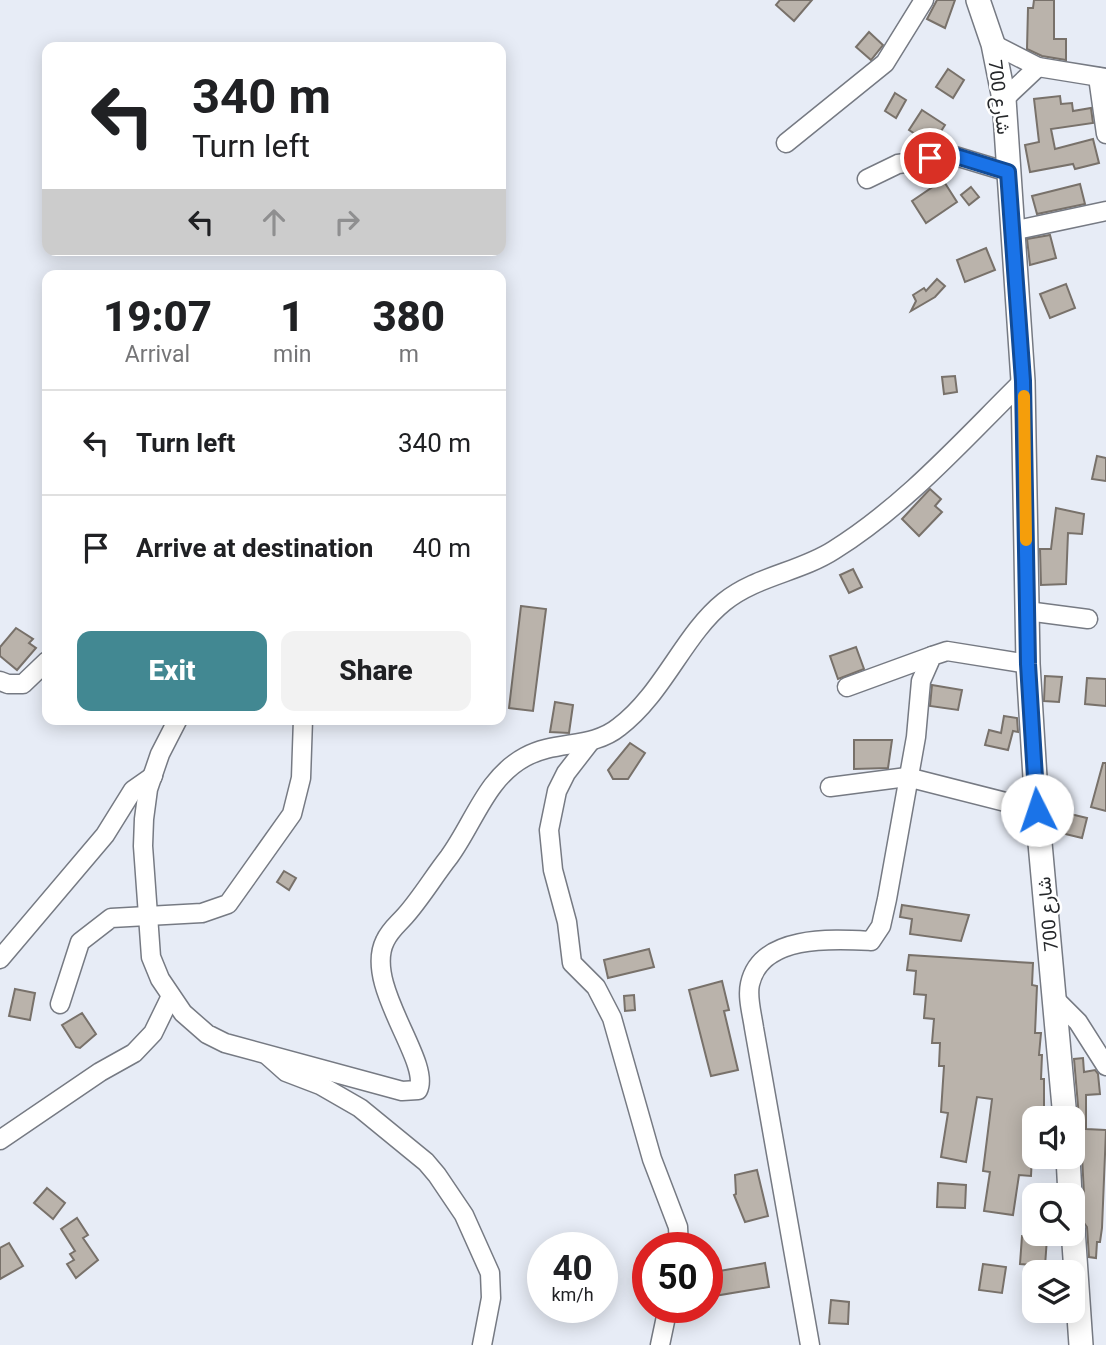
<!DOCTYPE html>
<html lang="en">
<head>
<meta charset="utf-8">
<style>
	body { margin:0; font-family:Roboto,Vazirmatn,sans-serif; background:#f2f2f2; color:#202124; height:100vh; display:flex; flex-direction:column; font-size:26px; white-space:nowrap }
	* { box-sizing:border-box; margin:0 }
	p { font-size:23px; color:#757577 }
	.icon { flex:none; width:38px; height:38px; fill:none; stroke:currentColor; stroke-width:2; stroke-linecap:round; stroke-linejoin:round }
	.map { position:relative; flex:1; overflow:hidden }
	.sheet { position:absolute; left:42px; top:270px; width:464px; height:455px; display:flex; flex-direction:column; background:#fff; border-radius:14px; box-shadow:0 4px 18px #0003 }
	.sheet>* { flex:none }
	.banner { position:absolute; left:42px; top:42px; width:464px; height:214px; border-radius:14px; box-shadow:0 4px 18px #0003; background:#fff; color:#202124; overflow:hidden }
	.tools { position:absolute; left:1022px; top:1106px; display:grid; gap:14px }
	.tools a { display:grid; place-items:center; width:63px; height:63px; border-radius:14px; background:#fff; box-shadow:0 4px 18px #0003; font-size:35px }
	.speed { position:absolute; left:527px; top:1232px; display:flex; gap:14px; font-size:35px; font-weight:700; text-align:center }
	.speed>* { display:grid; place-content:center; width:91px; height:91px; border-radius:50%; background:#fff; box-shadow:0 4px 18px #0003; line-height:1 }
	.speed small { font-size:18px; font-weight:400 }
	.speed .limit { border:10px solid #d22; background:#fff; color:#111 }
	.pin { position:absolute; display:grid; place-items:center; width:60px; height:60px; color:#fff; margin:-30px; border:4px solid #fff; border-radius:50%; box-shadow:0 2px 7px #0007 }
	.me { position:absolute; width:77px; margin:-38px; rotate:356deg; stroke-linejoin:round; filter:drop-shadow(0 0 5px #0008) }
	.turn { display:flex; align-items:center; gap:24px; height:147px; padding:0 35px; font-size:32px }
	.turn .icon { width:91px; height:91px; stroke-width:2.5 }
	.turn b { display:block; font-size:49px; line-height:60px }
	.lanes { display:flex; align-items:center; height:66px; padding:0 35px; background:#0003; justify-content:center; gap:35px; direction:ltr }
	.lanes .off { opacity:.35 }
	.eta { display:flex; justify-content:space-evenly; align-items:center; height:119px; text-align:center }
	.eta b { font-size:42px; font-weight:800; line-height:49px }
	.action { display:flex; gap:14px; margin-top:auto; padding:14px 35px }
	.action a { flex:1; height:80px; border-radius:14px; background:#428892; color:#fff; font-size:28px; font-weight:800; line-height:80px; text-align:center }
	.action a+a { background:#f2f2f2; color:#202124 }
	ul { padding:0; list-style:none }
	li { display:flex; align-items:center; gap:21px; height:105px; padding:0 35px; border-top:2px solid #e0e0e0 }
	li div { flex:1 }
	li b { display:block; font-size:26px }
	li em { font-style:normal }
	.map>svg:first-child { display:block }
	.building { fill:#bab3ab; stroke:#78716a; stroke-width:2 }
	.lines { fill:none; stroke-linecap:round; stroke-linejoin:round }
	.minor-casing { stroke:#767a83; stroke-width:21 }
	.major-casing { stroke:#767a83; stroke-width:26 }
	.minor { stroke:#fff; stroke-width:18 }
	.major { stroke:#fff; stroke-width:23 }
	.route-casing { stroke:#114b97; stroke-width:18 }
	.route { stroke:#1a73e8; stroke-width:12 }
	.slow { stroke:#f59e0b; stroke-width:12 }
	.labels { text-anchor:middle; stroke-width:5; stroke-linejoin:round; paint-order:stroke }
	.street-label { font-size:19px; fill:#26282b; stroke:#fff }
</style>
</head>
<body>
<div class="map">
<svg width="1106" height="1345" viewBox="0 0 1106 1345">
	<rect width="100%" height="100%" fill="#e7ecf6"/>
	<g class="building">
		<path d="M780 0H812L794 21 776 5Z"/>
		<path d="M937 0H955L945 28 927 19Z"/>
		<path d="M1034 0H1054V39H1066V60L1042 56 1027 49 1028 8H1033Z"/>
		<path d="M869 32 883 45 871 60 856 47Z"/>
		<path d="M948 69 964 80 953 98 936 87Z"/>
		<path d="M895 93 906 100 896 118 885 111Z"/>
		<path d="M1060 96 1061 104 1072 103 1073 111 1091 108 1093 123 1051 129 1055 149 1093 139 1099 163 1075 169 1073 164 1030 172 1025 145 1039 142 1034 99Z"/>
		<path d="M922 110 945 125 932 145 909 130Z"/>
		<path d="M943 180 957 202 926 223 912 201Z"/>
		<path d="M1080 184 1085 204 1037 214 1032 196Z"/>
		<path d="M971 187 979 197 969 205 961 195Z"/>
		<path d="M1050 235 1056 258 1030 265 1027 239Z"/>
		<path d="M986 248 995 270 965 282 957 260Z"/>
		<path d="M937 279 945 286 935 297 911 311 916 301 913 295 924 288 926 291Z"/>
		<path d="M1066 284 1075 308 1050 318 1040 294Z"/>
		<path d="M955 376 957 392 944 394 942 377Z"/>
		<path d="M1097 456 1106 458V481L1092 479Z"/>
		<path d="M930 489 941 499 935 506 942 512 919 536 902 519Z"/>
		<path d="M1056 508 1084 514 1082 534 1068 533 1066 584 1041 585 1040 549H1051Z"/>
		<path d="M853 569 862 587 849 593 840 575Z"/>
		<path d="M521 606 546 609 533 711 509 708Z"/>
		<path d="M16 628 33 639 29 643 36 648 17 670 0 656V647Z"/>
		<path d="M856 647 864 669 838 679 830 656Z"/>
		<path d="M1045 676 1062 677 1059 702 1044 701Z"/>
		<path d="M1087 678 1106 679V706L1085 704Z"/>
		<path d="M932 685 962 690 958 710 930 706Z"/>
		<path d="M555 702 573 705 569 733 550 732Z"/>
		<path d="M1004 716 1017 718 1018 732 1013 731 1008 750 985 745 989 730 1001 733Z"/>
		<path d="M854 740H892L888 768 854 769Z"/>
		<path d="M630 743 645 753 628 779H613L608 770Z"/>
		<path d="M1103 763H1106V811L1091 807Z"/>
		<path d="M1058 811 1087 818 1082 838 1053 831Z"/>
		<path d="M284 871 296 878 289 890 277 882Z"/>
		<path d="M902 905 969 915 961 941 910 934 912 919 900 917Z"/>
		<path d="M649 949 654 967 608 978 604 960Z"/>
		<path d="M909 955 1033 963 1032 985 1037 986 1035 1033H1041L1039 1055H1042L1041 1079H1044V1118H1034L1031 1176 1019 1175 1013 1215 984 1211 990 1172 983 1171 992 1099 977 1097 966 1162 941 1157 948 1113 941 1112 944 1066H939L940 1043H932L934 1019 924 1018 926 995 914 994 916 971 907 970Z"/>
		<path d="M722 981 729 1010 724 1011 738 1070 711 1076 689 990Z"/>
		<path d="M15 989 35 993 30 1020 9 1016Z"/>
		<path d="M634 995 635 1010 625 1011 624 996Z"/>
		<path d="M82 1013 96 1034 80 1048 76 1047 62 1025Z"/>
		<path d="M1083 1058 1084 1072 1095 1070 1098 1074 1100 1094 1086 1095V1129L1106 1130 1102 1228 1100 1242H1097L1096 1258 1089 1257 1087 1227 1076 1212 1084 1194 1082 1156 1073 1144V1130L1079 1117 1074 1059Z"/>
		<path d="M757 1170 768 1216 745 1222 734 1195 736 1194 735 1175Z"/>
		<path d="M938 1183 966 1185 965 1208 937 1207Z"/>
		<path d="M47 1188 65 1203 53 1219 34 1203Z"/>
		<path d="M77 1218 88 1235 83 1238 98 1260 76 1278 67 1264 74 1260 70 1254 75 1251 61 1229Z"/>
		<path d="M1022 1236 1047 1238 1045 1266 1020 1264Z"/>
		<path d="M9 1243 23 1266 0 1279V1248Z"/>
		<path d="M765 1263 769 1287 714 1296 708 1273Z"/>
		<path d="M983 1264 1006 1267 1002 1293 979 1290Z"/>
		<path d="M831 1300 849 1302 848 1324 829 1323Z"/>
	</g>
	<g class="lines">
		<defs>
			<g id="minor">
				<path d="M993 44 1038 67 1106 78"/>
				<path d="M1098 77 1106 134"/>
				<path d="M1004 99 1038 67"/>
				<path d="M786 143 885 63 924 0"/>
				<path d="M867 179 898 164 955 156 1008 172"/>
				<path d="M1012 231 1106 211"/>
				<path d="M1027 611 1088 619"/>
				<path d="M0 681 8 684H23L47 661"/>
				<path d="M847 687 932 656"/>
				<path d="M178 719 160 754 148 789 144 819 143 846 151 957 160 979 183 1013 207 1034 225 1043 402 1091 418 1090C432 1062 363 985 385 941 390 930 397 925 405 916 421 898 434 876 449 857 474 823 486 778 525 757 556 740 592 749 619 727 663 694 684 634 724 602 756 576 800 572 834 550 906 505 963 440 1023 381"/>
				<path d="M590 742 566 773 557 791 549 830 553 870 567 922 572 963 596 987 612 1018 652 1159 678 1227 679 1248"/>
				<path d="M830 787 907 777 1037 810"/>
				<path d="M0 959 105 835 133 790 153 776"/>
				<path d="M1056 1000 1078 1022 1106 1066"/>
				<path d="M60 1004 80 942 111 918 202 913 228 904 292 814 301 778 303 719"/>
				<path d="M268 1056 286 1072 320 1085 360 1108 426 1162 437 1175 464 1215 490 1273 491 1298 482 1345"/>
				<path d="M0 1140 100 1072 134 1053 153 1033 171 996"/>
				<path d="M660 1345 668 1307"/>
				<path d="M810 1345 754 1028C752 1014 747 997 750 984 761 934 834 939 871 941L881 926 887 899 916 737 921 681 932 656 947 651 1028 664"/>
			</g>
			<g id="major">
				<path d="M978 0 993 44 1004 99 1023 381 1028 664 1037 810 1065 1118"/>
				<path d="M1068 1157 1070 1195"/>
				<path d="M1073 1229 1081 1345"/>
			</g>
		</defs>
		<use href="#minor" class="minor-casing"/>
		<use href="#major" class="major-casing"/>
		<use href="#minor" class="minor"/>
		<use href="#major" class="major"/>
	</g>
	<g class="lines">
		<defs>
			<path id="route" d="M930 158 956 156 1008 172 1023 381 1028 664 1037 810"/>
		</defs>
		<use href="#route" class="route-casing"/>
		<use href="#route" class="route"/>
		<path class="slow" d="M1024 396 1026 540"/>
	</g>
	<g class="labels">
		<g class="street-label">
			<text transform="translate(1000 97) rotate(83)" y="7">شارع 700</text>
			<text transform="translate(1047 914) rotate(-96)" y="7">شارع 700</text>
		</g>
	</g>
</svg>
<div class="tools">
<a><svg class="icon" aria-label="sound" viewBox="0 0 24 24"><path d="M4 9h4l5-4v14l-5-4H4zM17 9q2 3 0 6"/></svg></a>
<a><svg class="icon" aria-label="search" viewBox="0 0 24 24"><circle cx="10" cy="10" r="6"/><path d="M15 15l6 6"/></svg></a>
<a><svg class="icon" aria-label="layers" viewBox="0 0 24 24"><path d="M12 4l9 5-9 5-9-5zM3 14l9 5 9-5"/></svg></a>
</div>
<div class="speed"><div>40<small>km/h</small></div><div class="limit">50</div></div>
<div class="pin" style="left:930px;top:158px;background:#d93025"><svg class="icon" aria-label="arrive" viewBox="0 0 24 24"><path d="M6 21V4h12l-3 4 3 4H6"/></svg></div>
<svg class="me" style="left:1037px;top:810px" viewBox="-20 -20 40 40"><circle r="19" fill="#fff"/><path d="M0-13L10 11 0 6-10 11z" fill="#1a73e8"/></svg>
<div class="banner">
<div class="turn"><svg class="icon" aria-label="left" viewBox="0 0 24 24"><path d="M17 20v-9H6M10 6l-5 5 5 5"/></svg><div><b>340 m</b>Turn left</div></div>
<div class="lanes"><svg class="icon" aria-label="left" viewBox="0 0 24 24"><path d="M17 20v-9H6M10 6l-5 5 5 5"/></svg><svg class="icon off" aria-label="ahead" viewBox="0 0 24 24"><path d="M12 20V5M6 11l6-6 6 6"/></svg><svg class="icon off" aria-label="right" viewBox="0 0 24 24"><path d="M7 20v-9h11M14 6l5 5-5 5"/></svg></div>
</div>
<section class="sheet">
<div class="eta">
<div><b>19:07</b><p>Arrival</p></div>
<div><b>1</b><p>min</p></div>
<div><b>380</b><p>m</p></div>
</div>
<ul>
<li><svg class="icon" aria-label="left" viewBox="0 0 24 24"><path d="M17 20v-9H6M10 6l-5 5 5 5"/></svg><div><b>Turn left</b></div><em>340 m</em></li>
<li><svg class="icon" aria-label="arrive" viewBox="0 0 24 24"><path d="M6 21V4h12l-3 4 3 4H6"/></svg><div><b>Arrive at destination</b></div><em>40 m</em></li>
</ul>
<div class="action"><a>Exit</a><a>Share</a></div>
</section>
</div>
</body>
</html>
